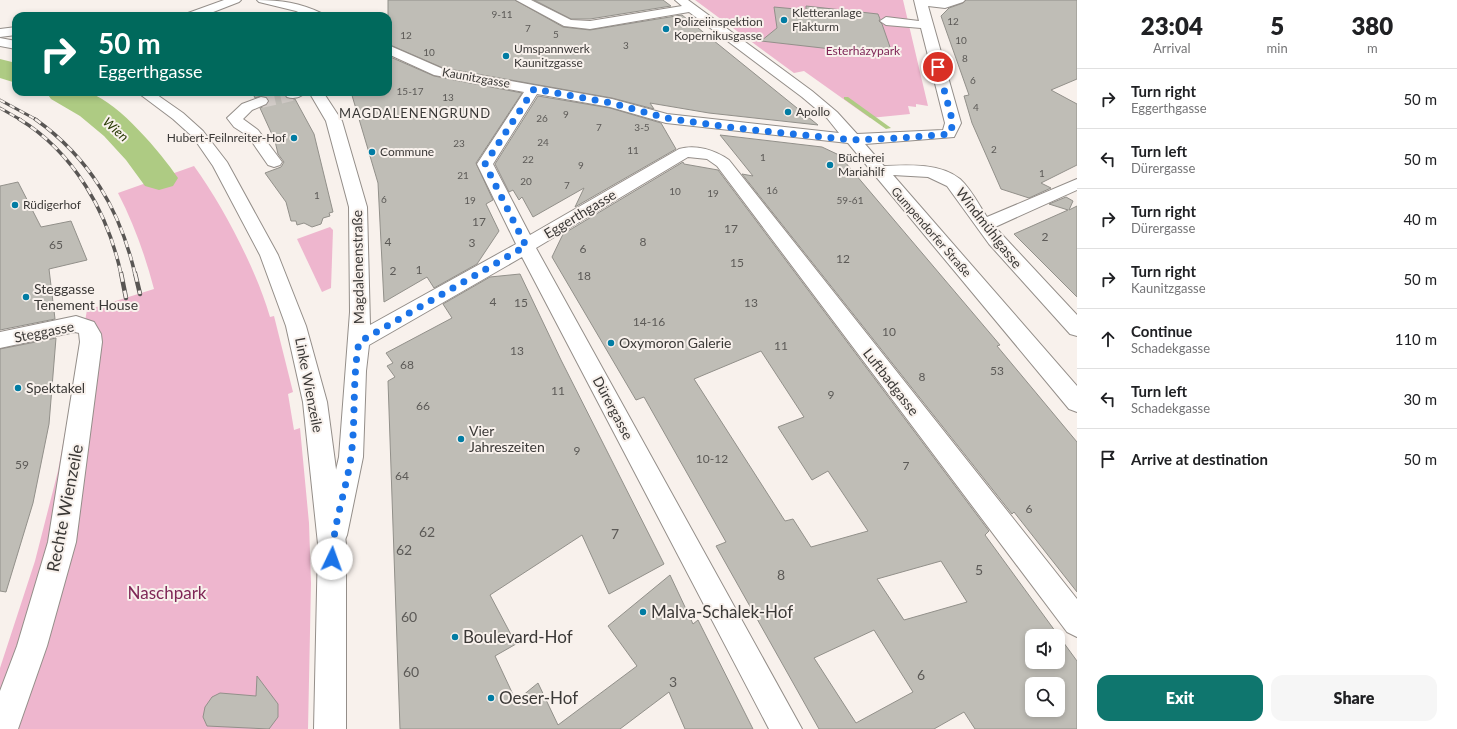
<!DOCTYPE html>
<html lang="en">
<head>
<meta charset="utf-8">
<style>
	body { margin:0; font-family:Lato,sans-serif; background:#f6f6f6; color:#202124; height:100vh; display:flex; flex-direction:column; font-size:15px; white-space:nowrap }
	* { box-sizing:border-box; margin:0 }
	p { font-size:13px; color:#757577 }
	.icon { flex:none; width:22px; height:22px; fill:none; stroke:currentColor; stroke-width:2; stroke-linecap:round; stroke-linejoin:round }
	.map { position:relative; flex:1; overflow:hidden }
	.sheet { display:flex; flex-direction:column; background:#fff; width:380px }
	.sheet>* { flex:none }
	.guide { position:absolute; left:12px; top:12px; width:380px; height:84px; border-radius:12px; box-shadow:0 2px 6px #0003; background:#00695c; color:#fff; overflow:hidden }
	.tools { position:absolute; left:1025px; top:629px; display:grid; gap:8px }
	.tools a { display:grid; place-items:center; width:40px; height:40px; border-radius:8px; background:#fff; box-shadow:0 2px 6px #0003; font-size:20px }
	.pin { position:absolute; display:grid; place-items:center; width:34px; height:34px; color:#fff; margin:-17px; border:2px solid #fff; border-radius:50%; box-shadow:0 1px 4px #0007 }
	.me { position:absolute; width:44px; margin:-22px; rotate:3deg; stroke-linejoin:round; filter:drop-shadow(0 0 3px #0008) }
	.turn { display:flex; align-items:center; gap:14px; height:84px; padding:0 20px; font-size:18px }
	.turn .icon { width:52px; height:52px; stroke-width:2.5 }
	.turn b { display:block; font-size:28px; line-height:34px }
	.eta { display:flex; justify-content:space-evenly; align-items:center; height:68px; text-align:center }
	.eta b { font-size:24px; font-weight:800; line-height:28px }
	.cta { display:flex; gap:8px; margin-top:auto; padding:8px 20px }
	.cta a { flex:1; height:46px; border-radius:12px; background:#0f766e; color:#fff; font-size:16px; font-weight:800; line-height:46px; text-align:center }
	.cta a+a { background:#f6f6f6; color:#202124 }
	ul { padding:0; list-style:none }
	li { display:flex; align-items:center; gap:12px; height:60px; padding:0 20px; border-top:1px solid #e0e0e0 }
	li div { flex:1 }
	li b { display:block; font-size:15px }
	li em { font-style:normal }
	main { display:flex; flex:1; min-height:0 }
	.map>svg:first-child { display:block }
	.green { fill:#eeb6ce }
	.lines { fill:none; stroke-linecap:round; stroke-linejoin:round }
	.stream { fill:#aecb83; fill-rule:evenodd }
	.river { fill:#aecb83; fill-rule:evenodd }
	.building { fill:#bfbdb6; stroke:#92908a; fill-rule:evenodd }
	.minor-tunnel { stroke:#d2ccc8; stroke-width:14; stroke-dasharray:14 6; stroke-linecap:butt }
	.minor-casing { stroke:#948e89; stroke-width:2 }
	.major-casing { stroke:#948e89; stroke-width:2 }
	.minor { fill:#fff; fill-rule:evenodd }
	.major { fill:#fff; fill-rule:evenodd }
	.rail-far2-casing { stroke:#595654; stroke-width:3 }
	.rail-far1-casing { stroke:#595654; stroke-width:3.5 }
	.rail-casing { stroke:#595654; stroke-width:4.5 }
	.rail-far2 { stroke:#f8f1ec; stroke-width:2; stroke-dasharray:5.5; stroke-linecap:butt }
	.rail-far1 { stroke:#f8f1ec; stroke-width:2.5; stroke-dasharray:7; stroke-linecap:butt }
	.rail { stroke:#f8f1ec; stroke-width:3; stroke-dasharray:9; stroke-linecap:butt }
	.route { stroke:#1a73e8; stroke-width:7; stroke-dasharray:0 12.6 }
	.poi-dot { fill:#017ca3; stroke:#f8f1ec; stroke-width:1.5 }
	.labels { text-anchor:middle; stroke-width:4; stroke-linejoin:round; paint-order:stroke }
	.far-number-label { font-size:10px; fill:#5c5a57 }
	.far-poi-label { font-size:12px; fill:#3b3937; stroke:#f8f1ec; text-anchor:start }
	.far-park-label { font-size:12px; fill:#7f2757; stroke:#f8f1ec }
	.far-street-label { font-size:12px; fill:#3b3937; stroke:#f8f1ec }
	.number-label { font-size:12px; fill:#5c5a57 }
	.far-neighbourhood-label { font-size:13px; letter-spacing:1px; fill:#3b3937; stroke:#f8f1ec }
	.far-water-label { font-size:13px; font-style:italic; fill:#2a3b05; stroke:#f8f1ec }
	.street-label { font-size:14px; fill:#3b3937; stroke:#f8f1ec }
	.poi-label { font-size:14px; fill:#3b3937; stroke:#f8f1ec; text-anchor:start }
	.near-number-label { font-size:14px; fill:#5c5a57 }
	.near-street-label { font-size:17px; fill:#3b3937; stroke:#f8f1ec }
	.near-park-label { font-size:17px; fill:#7f2757; stroke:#f8f1ec }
	.near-poi-label { font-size:17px; fill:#3b3937; stroke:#f8f1ec; text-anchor:start }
</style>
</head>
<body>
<main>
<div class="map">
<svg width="1077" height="729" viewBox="0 0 1077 729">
	<rect width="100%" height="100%" fill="#f8f1ec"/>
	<g class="green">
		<path d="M695 0H903L928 106 916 104V107L908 106 910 114 870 118 804 71 794 73Z"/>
		<path d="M194 166C223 206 256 269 270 317L274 316 293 392 288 394 294 430 300 428 309 523 311 583 308 729H0V668L35 561 58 471 87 310 154 289C145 255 134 224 118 193Z"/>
		<path d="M330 227 333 230 331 288 322 292 297 239Z"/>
	</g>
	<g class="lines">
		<path class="stream" d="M844 97H848L891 128 886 129 844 99Z"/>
		<g class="river">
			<path d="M0 59 16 63V83L0 78Z"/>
			<path d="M46 92C57 92 81 89 90 93 120 104 160 152 178 178L173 186 159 190 145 186 126 160 104 136 80 116 51 99Z"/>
		</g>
	</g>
	<g class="building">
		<path d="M388 0H515L563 27 590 30 682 15 818 125 709 113 650 103 654 109 612 98 443 68 388 44Z"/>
		<path d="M534 0H663L671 6 590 19H571Z"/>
		<path d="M966 0H1077V79L1051 90 1077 104V165L1041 183 1051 188 1029 198 1001 189 972 123 964 96 969 95 941 16 949 8 963 3Z"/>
		<path d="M806 6 878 14 880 19 879 21 882 24 890 47 875 54 761 41 777 28 774 7 806 10Z"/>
		<path d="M388 56 434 76 522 93 476 163 493 200 486 204 499 231 477 264 434 288 427 277 384 302 378 183 351 92H388Z"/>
		<path d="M252 92H284V95L287 98 295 99 314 134 333 212 329 213 330 216 323 218 321 224 312 227 304 223 297 225 296 221H291L286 202 265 173 281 167 284 162 278 154 275 141 260 108 267 105 269 100 266 97 261 96 255 98Z"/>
		<path d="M538 96 610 108 661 123 676 149 575 207 584 188 533 217 522 197 519 200 513 190 509 192 495 164Z"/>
		<path d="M720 135 822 147 839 155 1000 345 997 346 1077 442V592L1014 512 1012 514 742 174 753 176Z"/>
		<path d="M683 162 684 164 718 170 989 531 985 535 1077 661V729H975L964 712 934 729H819L716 546 726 542 644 397 636 400 552 257 563 234ZM761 351 804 417 778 427 812 480 828 471 868 531 811 547 793 519 785 521 694 379ZM941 561 967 602 904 620 877 579ZM874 630 913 692 856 723 814 658ZM1032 636H1058V662H1032ZM1032 684H1058V710H1032Z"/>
		<path d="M18 182 41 227 71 221 87 260 49 269 55 319 0 330V186Z"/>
		<path d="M1066 197 1073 201 1069 210 1077 206V297L1014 234 1068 210 1049 204Z"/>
		<path d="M520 274 561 360 664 564 609 594 582 535 490 595 516 644 495 656 516 701 538 683 558 725 637 666 608 626 670 575 693 624 698 620 753 729H685L669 692 620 729H400L388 381 395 377 387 366 393 363 386 353 452 318 443 304 490 277Z"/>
		<path d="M56 338 49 424 33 503 6 592 0 591V349Z"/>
		<path d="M257 676 278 704V717L269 729 207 726 203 717 205 707 212 697 220 693 256 696Z"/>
	</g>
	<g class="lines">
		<path class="minor-tunnel" d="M261 101 292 94"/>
		<defs>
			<g id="minor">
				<path d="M224 0H241L239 2 203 16H186L188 13Z"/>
				<path d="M257 0C281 0 300 3 321 13L323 16H307L296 11 259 2Z"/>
				<path d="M516 0H531L571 20 590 21 682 6 675 0H688L812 91 837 112 857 134 943 130 945 123 921 28 886 25 880 21 886 17 919 21 914 0H965L963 2 945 8 928 6 961 123 954 137 865 144 884 166C908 165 940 163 960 179 971 189 979 205 987 217L1077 179V190L995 227 1077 315V336L1070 334 989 244 947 186 928 177 893 175 1077 386V412L1069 409 848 143 666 123 610 107 537 94 493 164 530 235 679 149C696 144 715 150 729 160L1077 599V637L1067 632 717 166 707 159 688 157 536 248 802 729H769L522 257 369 345 366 371 363 457 347 535 343 544 334 548 325 544 321 535 339 457 350 312 349 207 326 121 309 92H323L342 121 367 207 370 325 516 244 477 164 524 92 434 75 388 54V45L443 69 612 99 667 114 839 133 827 118 802 97 689 12 590 29 564 26Z"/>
				<path d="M16 27V35L0 37V29Z"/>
				<path d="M286 92H305C301 98 293 99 287 97L285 94Z"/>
				<path d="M261 97 266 98 268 101 266 104 252 110 243 119 258 130 282 162 280 165 274 167 268 165 248 136 234 127 227 118 242 104Z"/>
				<path d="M76 316 94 322 101 334 102 342 76 542 47 646 18 729H0V691L17 646 48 542 80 342 79 333 75 332 0 348V332Z"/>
			</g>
			<g id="major">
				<path d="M0 38 16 41V49L0 46Z"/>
				<path d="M137 92H153L183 113 203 131 227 162 278 255 306 326 327 402 346 544V729H314L318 544 303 402 286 326 260 255 213 166 193 137 173 119Z"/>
			</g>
		</defs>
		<use href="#minor" class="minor-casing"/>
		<use href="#major" class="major-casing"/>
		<use href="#minor" class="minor"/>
		<use href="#major" class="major"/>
		<defs>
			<g id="rail-far2">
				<path d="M0 100 37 120"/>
				<path d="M0 108 21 120"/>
			</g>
			<g id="rail-far1">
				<path d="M19 119C74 152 108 213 121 274"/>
				<path d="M35 119C90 158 120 210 135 274"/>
			</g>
			<g id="rail">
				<path d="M121 273 126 298"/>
				<path d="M135 273 140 294"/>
			</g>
		</defs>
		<use href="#rail-far2" class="rail-far2-casing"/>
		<use href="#rail-far1" class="rail-far1-casing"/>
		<use href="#rail" class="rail-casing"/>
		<use href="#rail-far2" class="rail-far2"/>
		<use href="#rail-far1" class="rail-far1"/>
		<use href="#rail" class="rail"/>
	</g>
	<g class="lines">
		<path class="route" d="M332 559C333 524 346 491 351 457 356 419 352 380 359 342L526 246 485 164 534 89 612 103 666 118 735 128 852 140 899 138 950 134 953 123 938 67"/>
	</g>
	<g class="poi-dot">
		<circle cx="784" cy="20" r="4"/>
		<circle cx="666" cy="29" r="4"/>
		<circle cx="506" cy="56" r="4"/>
		<circle cx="788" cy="112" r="4"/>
		<circle cx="294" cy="138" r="4"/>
		<circle cx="372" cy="152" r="4"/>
		<circle cx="830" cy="165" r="4"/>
		<circle cx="15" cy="205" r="4"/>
		<circle cx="26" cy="297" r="4"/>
		<circle cx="611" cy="343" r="4"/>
		<circle cx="18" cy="388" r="4"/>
		<circle cx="461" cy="439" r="4"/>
		<circle cx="643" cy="612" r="4"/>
		<circle cx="455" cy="637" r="4"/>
		<circle cx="491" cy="698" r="4"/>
	</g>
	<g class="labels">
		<g class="far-number-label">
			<text x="502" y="18">9-11</text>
			<text x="953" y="25">12</text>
			<text x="528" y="32">7</text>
			<text x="556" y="38">5</text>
			<text x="406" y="39">12</text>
			<text x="961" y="44">10</text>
			<text x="626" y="49">3</text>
			<text x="429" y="56">10</text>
			<text x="965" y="62">8</text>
			<text x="973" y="84">6</text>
			<text x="410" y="95">15-17</text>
			<text x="448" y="101">13</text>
			<text x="976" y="111">4</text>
			<text x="566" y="118">9</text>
			<text x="542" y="122">26</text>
			<text x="599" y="131">7</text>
			<text x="642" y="131">3-5</text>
			<text x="543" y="146">24</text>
			<text x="459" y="147">23</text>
			<text x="994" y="153">2</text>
			<text x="633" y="154">11</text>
			<text x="763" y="161">1</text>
			<text x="528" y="163">22</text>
			<text x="581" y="169">9</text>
			<text x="1042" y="177">1</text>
			<text x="463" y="179">21</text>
			<text x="526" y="185">20</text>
			<text x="567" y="189">7</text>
			<text x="772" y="194">16</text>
			<text x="675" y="195">10</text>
			<text x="713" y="197">19</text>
			<text x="317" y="199">1</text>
			<text x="384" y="203">6</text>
			<text x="470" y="204">19</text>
			<text x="850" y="204">59-61</text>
		</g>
		<g class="far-poi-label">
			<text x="792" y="17">Kletteranlage<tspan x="792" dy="14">Flakturm</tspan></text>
			<text x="674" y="26">Polizeiinspektion<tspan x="674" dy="14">Kopernikusgasse</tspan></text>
			<text x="514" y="53">Umspannwerk<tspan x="514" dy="14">Kaunitzgasse</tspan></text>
			<text x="796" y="116">Apollo</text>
			<text x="286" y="142" text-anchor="end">Hubert-Feilnreiter-Hof</text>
			<text x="380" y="156">Commune</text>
			<text x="838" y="162">Bücherei<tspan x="838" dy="14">Mariahilf</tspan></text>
			<text x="23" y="209">Rüdigerhof</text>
		</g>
		<g class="far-park-label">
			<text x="863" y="55">Esterházypark</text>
		</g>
		<g class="far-street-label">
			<text transform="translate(476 78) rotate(10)" y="4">Kaunitzgasse</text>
			<text transform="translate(931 232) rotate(49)" y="4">Gumpendorfer Straße</text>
		</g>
		<g class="number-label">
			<text x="479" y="226">17</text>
			<text x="731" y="233">17</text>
			<text x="1045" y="241">2</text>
			<text x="388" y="246">4</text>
			<text x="643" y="246">8</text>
			<text x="472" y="247">3</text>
			<text x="56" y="249">65</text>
			<text x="583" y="253">6</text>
			<text x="843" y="263">12</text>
			<text x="737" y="267">15</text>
			<text x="419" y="274">1</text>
			<text x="393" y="275">2</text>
			<text x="584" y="280">18</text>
			<text x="493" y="306">4</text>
			<text x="521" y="307">15</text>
			<text x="751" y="307">13</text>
			<text x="649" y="326">14-16</text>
			<text x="889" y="336">10</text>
			<text x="781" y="350">11</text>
			<text x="517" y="355">13</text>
			<text x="407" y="369">68</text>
			<text x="997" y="375">53</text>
			<text x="922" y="381">8</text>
			<text x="558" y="395">11</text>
			<text x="831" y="399">9</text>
			<text x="423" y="410">66</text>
			<text x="577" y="455">9</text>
			<text x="712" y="463">10-12</text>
			<text x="22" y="469">59</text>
			<text x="906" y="470">7</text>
			<text x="402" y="480">64</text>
			<text x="1029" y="513">6</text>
		</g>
		<g class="far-neighbourhood-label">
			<text x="415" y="118">MAGDALENENGRUND</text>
		</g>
		<g class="far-water-label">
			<text transform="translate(116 129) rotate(42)" y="5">Wien</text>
		</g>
		<g class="street-label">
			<text transform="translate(580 214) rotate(-31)" y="5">Eggerthgasse</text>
			<text transform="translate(989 228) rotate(52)" y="5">Windmühlgasse</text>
			<text transform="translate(358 267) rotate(-91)" y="5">Magdalenenstraße</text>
			<text transform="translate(44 332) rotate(-11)" y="5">Steggasse</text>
			<text transform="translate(891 382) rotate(52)" y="5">Luftbadgasse</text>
			<text transform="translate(309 385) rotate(79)" y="5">Linke Wienzeile</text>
			<text transform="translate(613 408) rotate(62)" y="5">Dürergasse</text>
		</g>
		<g class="poi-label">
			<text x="34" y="294">Steggasse<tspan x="34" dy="16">Tenement House</tspan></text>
			<text x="619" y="348">Oxymoron Galerie</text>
			<text x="26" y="393">Spektakel</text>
			<text x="469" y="436">Vier<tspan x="469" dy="16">Jahreszeiten</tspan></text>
		</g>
		<g class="near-number-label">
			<text x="427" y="537">62</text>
			<text x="615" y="539">7</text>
			<text x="404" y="555">62</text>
			<text x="979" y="575">5</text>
			<text x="781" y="580">8</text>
			<text x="409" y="622">60</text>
			<text x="411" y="677">60</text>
			<text x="921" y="680">6</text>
			<text x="673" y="687">3</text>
		</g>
		<g class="near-street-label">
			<text transform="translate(65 508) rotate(-79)" y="6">Rechte Wienzeile</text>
		</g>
		<g class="near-park-label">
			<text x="167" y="599">Naschpark</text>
		</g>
		<g class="near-poi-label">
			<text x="651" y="618">Malva-Schalek-Hof</text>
			<text x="463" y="643">Boulevard-Hof</text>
			<text x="499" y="704">Oeser-Hof</text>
		</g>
	</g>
</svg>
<div class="tools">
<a><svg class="icon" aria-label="sound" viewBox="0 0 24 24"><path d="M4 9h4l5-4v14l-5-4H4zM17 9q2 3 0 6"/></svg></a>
<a><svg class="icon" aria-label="search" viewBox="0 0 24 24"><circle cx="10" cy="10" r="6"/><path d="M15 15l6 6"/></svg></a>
</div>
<div class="pin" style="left:938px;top:67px;background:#d93025"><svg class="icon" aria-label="arrive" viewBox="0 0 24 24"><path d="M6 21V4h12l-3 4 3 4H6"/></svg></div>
<svg class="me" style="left:332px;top:559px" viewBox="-20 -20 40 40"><circle r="19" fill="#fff"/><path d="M0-13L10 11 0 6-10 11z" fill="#1a73e8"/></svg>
<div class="guide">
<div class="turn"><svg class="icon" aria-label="right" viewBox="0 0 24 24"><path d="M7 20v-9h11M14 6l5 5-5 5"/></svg><div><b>50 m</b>Eggerthgasse</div></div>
</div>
</div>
<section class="sheet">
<div class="eta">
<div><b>23:04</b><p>Arrival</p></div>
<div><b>5</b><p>min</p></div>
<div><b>380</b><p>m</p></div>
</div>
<ul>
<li><svg class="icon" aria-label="right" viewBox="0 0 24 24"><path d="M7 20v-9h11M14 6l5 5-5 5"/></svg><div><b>Turn right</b><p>Eggerthgasse</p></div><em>50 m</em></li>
<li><svg class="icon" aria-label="left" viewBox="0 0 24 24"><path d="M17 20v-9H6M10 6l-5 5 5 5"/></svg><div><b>Turn left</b><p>Dürergasse</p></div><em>50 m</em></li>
<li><svg class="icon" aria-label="right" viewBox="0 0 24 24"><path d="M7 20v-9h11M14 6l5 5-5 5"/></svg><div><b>Turn right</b><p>Dürergasse</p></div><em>40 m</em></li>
<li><svg class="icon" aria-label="right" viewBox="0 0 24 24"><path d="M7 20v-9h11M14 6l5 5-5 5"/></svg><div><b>Turn right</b><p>Kaunitzgasse</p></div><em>50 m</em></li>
<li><svg class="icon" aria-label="ahead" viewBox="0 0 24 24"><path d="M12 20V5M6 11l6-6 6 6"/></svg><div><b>Continue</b><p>Schadekgasse</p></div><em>110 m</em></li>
<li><svg class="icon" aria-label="left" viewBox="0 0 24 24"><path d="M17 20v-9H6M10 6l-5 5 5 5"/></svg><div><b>Turn left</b><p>Schadekgasse</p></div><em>30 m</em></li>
<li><svg class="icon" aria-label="arrive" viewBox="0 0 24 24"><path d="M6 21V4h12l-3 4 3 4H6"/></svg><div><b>Arrive at destination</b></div><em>50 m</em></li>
</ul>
<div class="cta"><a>Exit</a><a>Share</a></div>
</section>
</main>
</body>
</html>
